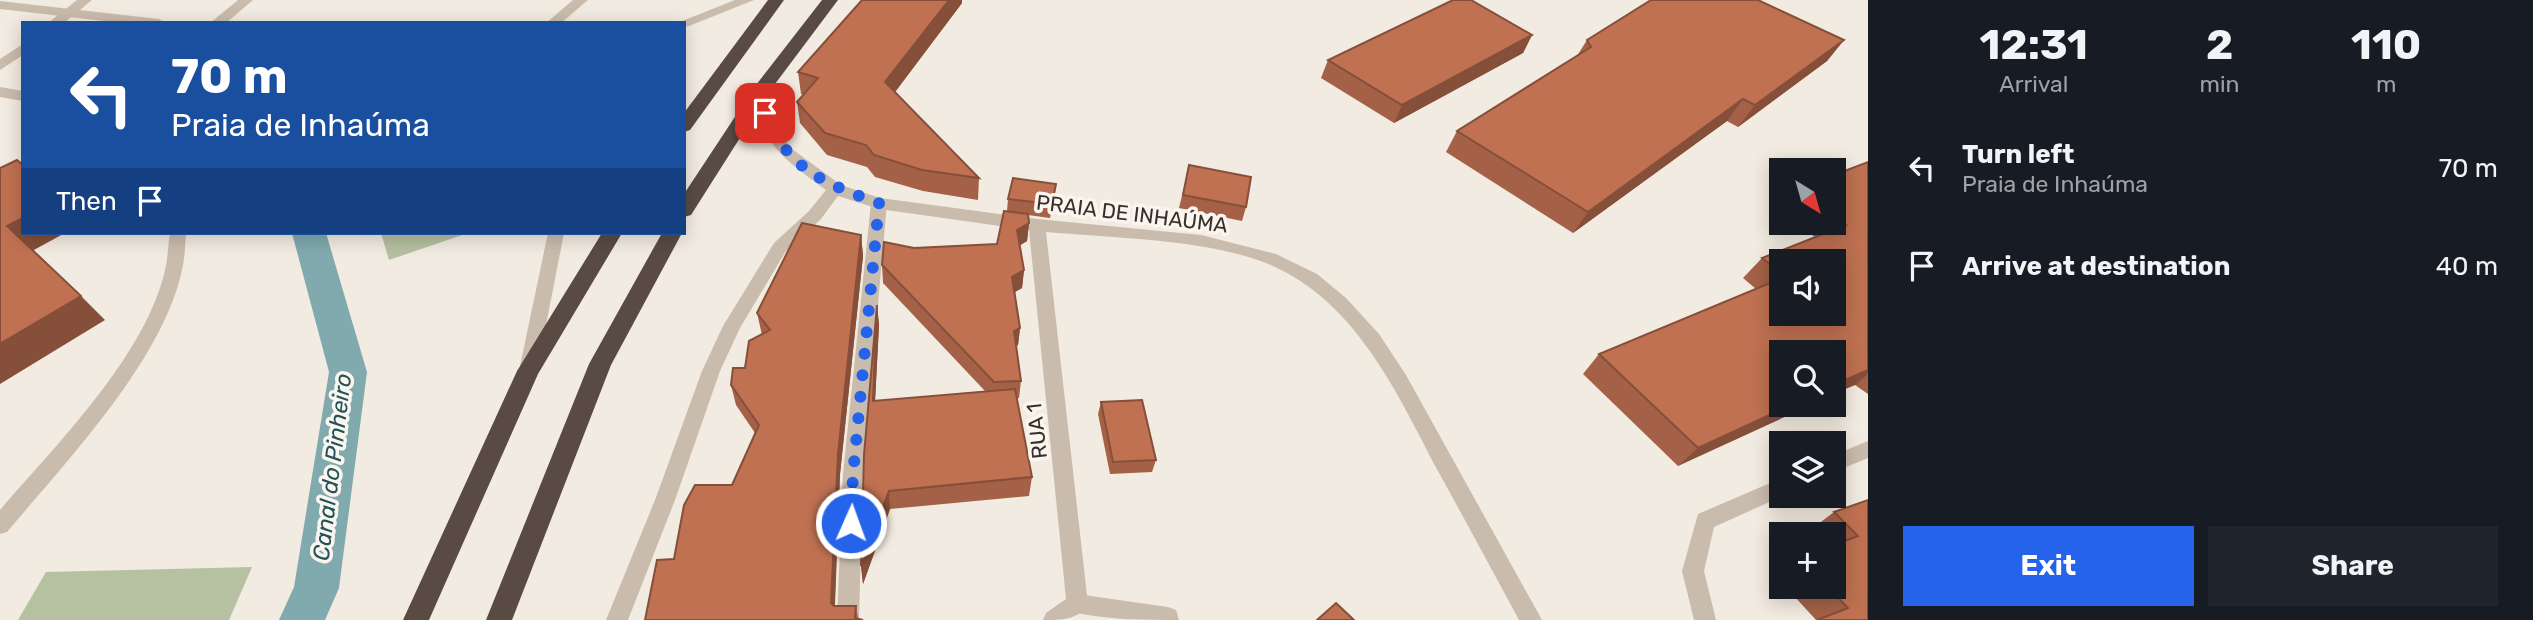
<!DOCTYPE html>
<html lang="en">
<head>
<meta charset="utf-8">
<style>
	body { margin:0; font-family:Rubik,sans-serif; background:#20242c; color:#f1f3f6; height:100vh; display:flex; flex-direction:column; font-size:26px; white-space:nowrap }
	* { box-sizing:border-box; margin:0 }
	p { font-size:23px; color:#9ea1a6 }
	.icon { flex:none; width:38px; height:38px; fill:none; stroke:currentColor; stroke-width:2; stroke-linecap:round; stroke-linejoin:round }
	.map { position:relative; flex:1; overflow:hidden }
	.sheet { display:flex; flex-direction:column; background:#171b24; width:665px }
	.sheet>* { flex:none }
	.top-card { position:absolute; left:21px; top:21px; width:665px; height:214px; border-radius:0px; box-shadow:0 4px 18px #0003; background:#1a4fa0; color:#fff; overflow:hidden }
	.needle { width:46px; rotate:143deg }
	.buttons { position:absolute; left:1769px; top:158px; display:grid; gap:14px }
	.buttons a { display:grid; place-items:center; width:77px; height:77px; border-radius:0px; background:#171b24; box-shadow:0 4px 18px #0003; font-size:35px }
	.pin { position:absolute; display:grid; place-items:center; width:60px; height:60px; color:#fff; margin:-30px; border-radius:14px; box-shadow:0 4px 10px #0006 }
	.me { position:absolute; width:77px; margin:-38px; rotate:2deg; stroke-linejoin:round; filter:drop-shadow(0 0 5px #0008) }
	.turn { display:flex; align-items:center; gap:24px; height:147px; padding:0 35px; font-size:32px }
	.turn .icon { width:91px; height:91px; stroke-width:2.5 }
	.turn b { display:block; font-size:49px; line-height:60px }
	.then { display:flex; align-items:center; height:66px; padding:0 35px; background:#0003; gap:14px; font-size:26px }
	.eta { display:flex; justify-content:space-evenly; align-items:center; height:119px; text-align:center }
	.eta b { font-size:42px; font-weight:700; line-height:49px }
	.button { display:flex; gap:14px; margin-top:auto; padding:14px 35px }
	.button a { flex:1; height:80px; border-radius:0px; background:#2563eb; color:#fff; font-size:28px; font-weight:700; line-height:80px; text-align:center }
	.button a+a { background:#20242c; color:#f1f3f6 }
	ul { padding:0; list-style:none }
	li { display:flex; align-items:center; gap:21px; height:98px; padding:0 35px }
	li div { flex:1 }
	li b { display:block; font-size:26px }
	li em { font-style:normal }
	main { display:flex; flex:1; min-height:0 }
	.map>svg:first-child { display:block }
	.green { fill:#b5c1a1 }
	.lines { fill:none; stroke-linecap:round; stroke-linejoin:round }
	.canal { fill:#81aaae; fill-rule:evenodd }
	.service { fill:#cabcad; fill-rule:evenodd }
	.minor { fill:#cabcad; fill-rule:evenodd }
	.tertiary { fill:#cabcad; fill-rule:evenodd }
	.motorway { fill:#594b43; fill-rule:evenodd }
	.wall { fill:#a46147; fill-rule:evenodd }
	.shaded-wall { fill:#864f39 }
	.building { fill:#bf7152; stroke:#864f39; stroke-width:2 }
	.route { stroke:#2563eb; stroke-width:12; stroke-dasharray:0 21.6 }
	.labels { text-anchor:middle; stroke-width:7; stroke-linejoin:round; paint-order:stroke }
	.street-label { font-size:21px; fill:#39302b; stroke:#faf5ee }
	.water-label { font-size:23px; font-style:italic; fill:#235359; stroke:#faf5ee }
</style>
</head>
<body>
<main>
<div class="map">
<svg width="1868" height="620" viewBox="0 0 1868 620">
	<rect width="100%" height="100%" fill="#f2ebe1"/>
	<g class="green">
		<path d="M381 233H468L389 260Z"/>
		<path d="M252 567 229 620H18L46 572Z"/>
	</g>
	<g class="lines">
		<path class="canal" d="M292 233H326L367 372 339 588 325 620H279L294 587 329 372Z"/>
		<g class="service">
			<path d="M879 197 887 203 863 474 859 620H837L843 474 871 203Z"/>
			<path d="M1868 441V458L1834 472V455Z"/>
			<path d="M1782 478V495H1785L1714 527 1704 571 1716 620H1694L1682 571 1698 514Z"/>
			<path d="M1077 594 1168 607 1176 610 1179 620C1144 620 1103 620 1069 611L1066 604 1069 597Z"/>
		</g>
		<g class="minor">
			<path d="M77 0H92L64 23H48Z"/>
			<path d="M238 0H253L226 23H210Z"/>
			<path d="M573 0H588L561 23H546Z"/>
			<path d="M23 44V55L0 70V59Z"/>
			<path d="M762 85 769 89 772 113 780 134 792 149 841 185 880 198 1037 219 1201 235 1276 254 1317 274 1346 298 1379 334 1406 375 1542 620H1519C1492 570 1465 520 1438 471 1396 391 1355 299 1266 263 1204 239 1113 238 1046 232L1088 604C1079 620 1061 620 1043 620L1046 613 1066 599 1029 230 879 209 838 196 821 219 786 251 740 328 720 371 675 500 628 620H606L655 500 702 371 723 326 774 243 809 211 826 190C782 157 762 147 755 89Z"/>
		</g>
		<g class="tertiary">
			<path d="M735 0H754L689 26 684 27V23H677Z"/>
			<path d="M0 1 159 19 166 23H121L0 9Z"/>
			<path d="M0 87 23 91V101L0 97Z"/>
			<path d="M170 233H186C185 245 185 258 182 270 163 360 66 462 7 532L0 534V510C56 445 146 355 165 270 168 258 168 245 170 233Z"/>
			<path d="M548 233H564L538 366 535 371 529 373 523 371 520 366Z"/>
		</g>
		<g class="motorway">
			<path d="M768 0H784L690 130 684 132V113Z"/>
			<path d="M822 0H838L769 92 691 215 684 217V194L756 85Z"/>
			<path d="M602 233H622L538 374 429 620H403L517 371Z"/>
			<path d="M662 233H682L611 365 512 620H486L589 364Z"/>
		</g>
	</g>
	<g class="wall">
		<path d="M962 3 895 92 979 178 978 200 923 191 875 177 867 167 827 155 800 123 797 102 803 95 801 94 798 72Z"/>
		<path d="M1532 35 1523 53 1394 123 1321 78 1328 60Z"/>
		<path d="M1587 40H1844L1827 61 1738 127 1727 121 1573 233 1446 152 1457 131 1577 56Z"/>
		<path d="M1868 162V394L1855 385 1782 404 1678 466 1583 374 1599 354 1756 289 1743 278 1762 258 1815 237 1794 222H1834V175ZM1782 261 1834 313H1782Z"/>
		<path d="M1186 179 1246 207 1242 221 1179 208Z"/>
		<path d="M1056 184 1050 218 1028 215 1029 223 1027 241 1019 246 1024 270 1022 288 1015 292 1020 328 1018 345 1016 346 1021 381 1019 398H1017L1032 477 1029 496 890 509 863 584 861 566 877 305 879 325 875 401 985 391 883 283 882 265 914 248 997 244 1007 211 1008 199Z"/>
		<path d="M861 235 863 256 840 474 835 606H856L858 618 674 559 732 485 755 433 736 405 731 385 745 368 762 335 757 313Z"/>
		<path d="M1101 402 1156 460 1152 472 1110 474 1098 414Z"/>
		<path d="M1868 500V620H1816L1785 586H1834V534H1812L1809 531 1834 512Z"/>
		<path d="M1782 570V582L1775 575Z"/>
	</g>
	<g class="shaded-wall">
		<path d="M949 0H962V3L886 104 885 82Z"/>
		<path d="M1532 35 1523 53 1394 123 1402 105Z"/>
		<path d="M1844 40 1827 61 1738 127 1755 105Z"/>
		<path d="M1743 99 1727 121 1573 233 1588 212Z"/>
		<path d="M23 218V233H65L32 251 7 226Z"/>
		<path d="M1029 223 1027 241 1015 248 1017 230Z"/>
		<path d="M861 235 863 256 840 474 834 620 831 603 838 454Z"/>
		<path d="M1024 270 1022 288 1011 294 1012 277Z"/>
		<path d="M81 296 105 320 0 384V344Z"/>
		<path d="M877 305 879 325 874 421 873 401Z"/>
		<path d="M1020 328 1018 345 1012 349 1014 331Z"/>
		<path d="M1868 370V374L1855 385 1834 394V385Z"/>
		<path d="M1793 404H1813L1678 466 1698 448Z"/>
		<path d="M889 491 890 509 863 584 861 566Z"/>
	</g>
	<g class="building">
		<path d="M862 0H949L885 82 979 178 922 170 874 155 866 145 825 133 797 102 818 78 798 72Z"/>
		<path d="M1453 0H1471L1532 35 1402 105 1328 60Z"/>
		<path d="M1651 0H1758L1844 40 1755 105 1743 99 1588 212 1457 131 1591 47 1587 40Z"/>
		<path d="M17 160 23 165V218L7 226 81 296 0 344V168Z"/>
		<path d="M1868 162V370L1834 385V352H1782V404H1793L1698 448 1599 354 1782 278V313H1834V261H1782V274L1762 258 1846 225 1834 217V175Z"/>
		<path d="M1189 165 1251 177 1246 207 1183 195Z"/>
		<path d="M1013 178 1056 184 1052 204 1008 199Z"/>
		<path d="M1004 211 1028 214 1029 223 1017 230 1024 270 1012 277 1020 328 1014 331 1021 381 994 382 882 265 884 242 914 248 997 244Z"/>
		<path d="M802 223 861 235 838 454 831 603 834 606H856L855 618 863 620H645L657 560 674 559 684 505 695 485H732L759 425 731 385 733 368H745L749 341 770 330 757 313Z"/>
		<path d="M877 305 873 401 1015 389 1032 477 889 491 861 566 864 455Z"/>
		<path d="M1142 400 1156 460 1113 462 1101 402Z"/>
		<path d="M1868 500V620H1817L1848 608 1827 586H1834V545L1858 536 1834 512Z"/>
		<path d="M1336 603 1354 620H1317Z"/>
	</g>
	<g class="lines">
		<path class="route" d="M765 113C786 168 827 185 879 203L853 474 851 523"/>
	</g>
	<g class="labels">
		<g class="street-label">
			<text transform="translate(1132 214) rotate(7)" y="7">PRAIA DE INHAÚMA</text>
			<text transform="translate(1037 431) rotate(-96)" y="7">RUA 1</text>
		</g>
		<g class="water-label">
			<text transform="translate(332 467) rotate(-83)" y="8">Canal do Pinheiro</text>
		</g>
	</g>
</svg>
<div class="buttons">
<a><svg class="needle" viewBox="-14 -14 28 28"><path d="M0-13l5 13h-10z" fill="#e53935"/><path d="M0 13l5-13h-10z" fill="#9ea1a6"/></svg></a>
<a><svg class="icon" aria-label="sound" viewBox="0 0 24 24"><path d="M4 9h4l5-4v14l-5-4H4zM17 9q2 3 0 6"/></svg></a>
<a><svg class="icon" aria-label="search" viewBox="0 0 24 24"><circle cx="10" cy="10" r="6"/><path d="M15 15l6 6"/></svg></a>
<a><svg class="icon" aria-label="layers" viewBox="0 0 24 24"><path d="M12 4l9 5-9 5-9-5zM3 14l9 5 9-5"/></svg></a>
<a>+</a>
</div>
<div class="pin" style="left:765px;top:113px;background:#d93025"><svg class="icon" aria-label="arrive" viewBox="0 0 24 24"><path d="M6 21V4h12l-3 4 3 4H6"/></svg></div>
<svg class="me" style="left:851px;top:523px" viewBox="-20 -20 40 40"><circle r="17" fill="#2563eb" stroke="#fff" stroke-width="3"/><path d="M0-11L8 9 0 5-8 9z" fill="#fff"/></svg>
<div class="top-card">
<div class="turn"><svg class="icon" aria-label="left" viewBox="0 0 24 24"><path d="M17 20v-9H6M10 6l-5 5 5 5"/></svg><div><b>70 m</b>Praia de Inhaúma</div></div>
<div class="then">Then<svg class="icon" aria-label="arrive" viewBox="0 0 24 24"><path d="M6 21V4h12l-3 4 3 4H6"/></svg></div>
</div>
</div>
<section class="sheet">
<div class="eta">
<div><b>12:31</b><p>Arrival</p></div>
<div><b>2</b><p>min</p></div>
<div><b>110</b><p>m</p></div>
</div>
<ul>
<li><svg class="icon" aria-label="left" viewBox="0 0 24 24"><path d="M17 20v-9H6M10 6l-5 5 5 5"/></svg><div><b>Turn left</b><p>Praia de Inhaúma</p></div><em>70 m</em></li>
<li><svg class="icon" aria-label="arrive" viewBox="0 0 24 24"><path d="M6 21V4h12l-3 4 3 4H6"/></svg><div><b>Arrive at destination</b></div><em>40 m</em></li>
</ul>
<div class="button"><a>Exit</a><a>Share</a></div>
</section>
</main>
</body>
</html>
